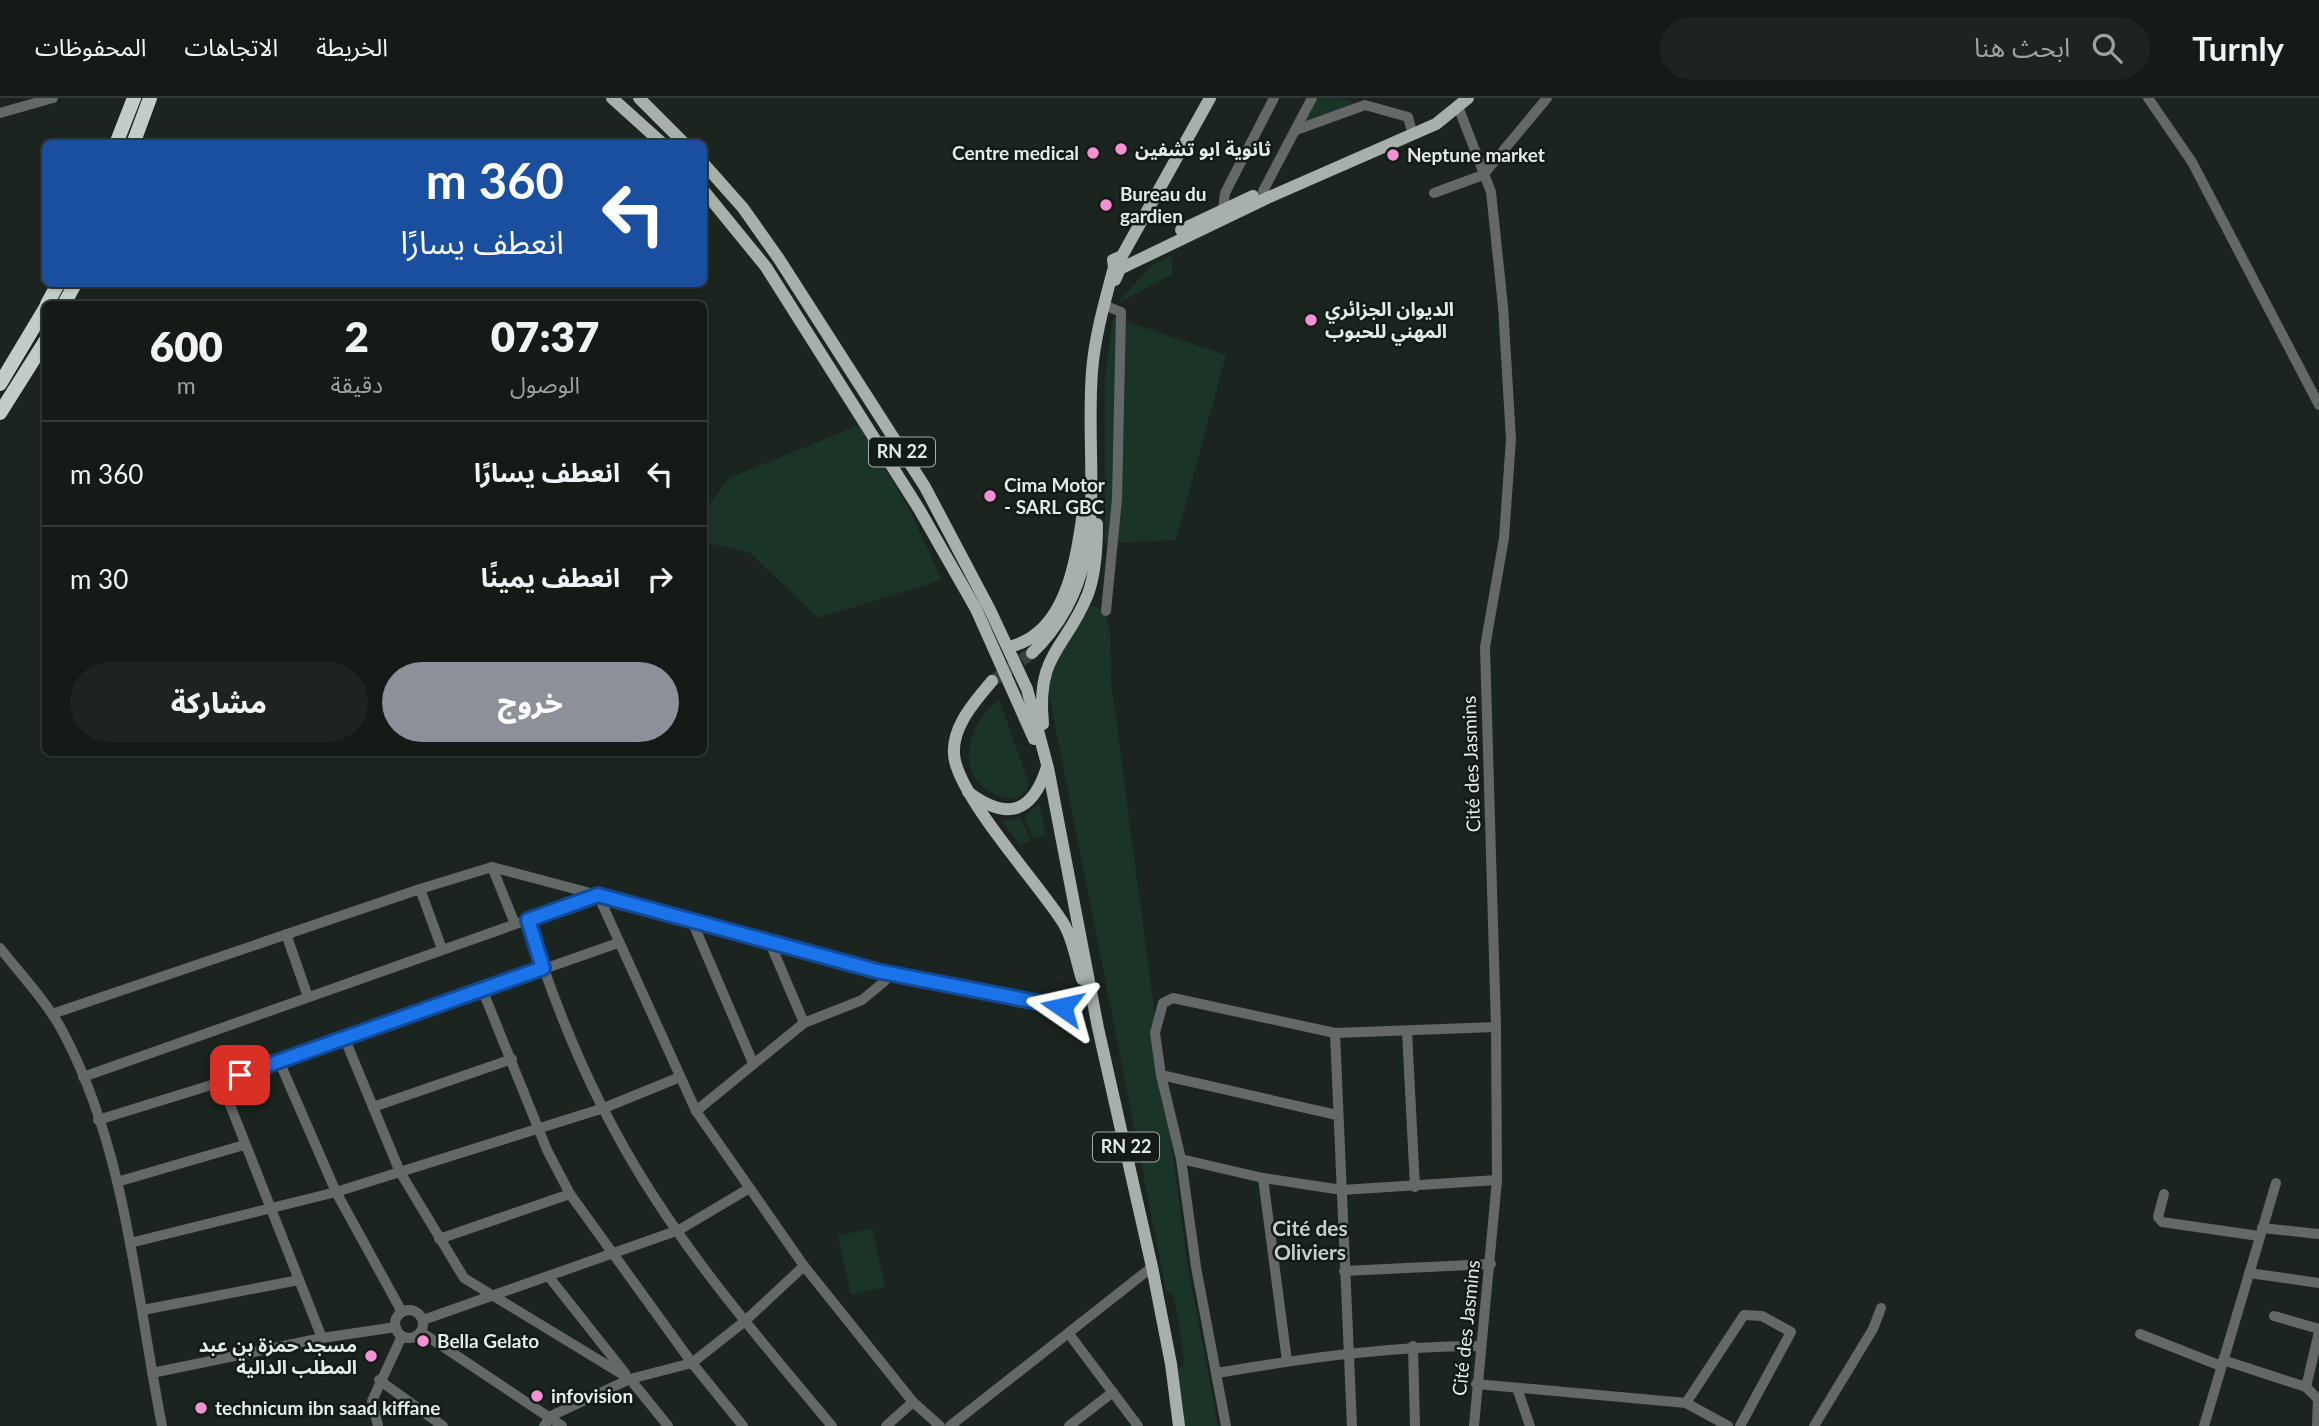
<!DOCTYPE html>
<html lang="ar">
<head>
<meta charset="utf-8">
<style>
	body { margin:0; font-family:Lato,"Noto Sans Arabic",sans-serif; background:#1d2420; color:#f1f3f6; direction:rtl; height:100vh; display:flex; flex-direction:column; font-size:26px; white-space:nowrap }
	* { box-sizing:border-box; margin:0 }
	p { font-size:23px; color:#9da1a1 }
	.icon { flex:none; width:38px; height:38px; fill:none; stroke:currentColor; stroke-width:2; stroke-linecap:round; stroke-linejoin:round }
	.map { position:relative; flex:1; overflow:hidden; direction:ltr }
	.drawer { position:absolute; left:42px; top:203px; width:665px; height:455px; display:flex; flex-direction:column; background:#141b17; border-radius:10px; box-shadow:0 2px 5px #0004,0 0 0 2px #333936; direction:rtl }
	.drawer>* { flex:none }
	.top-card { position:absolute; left:42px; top:42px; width:665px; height:147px; border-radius:10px; box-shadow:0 2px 5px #0004,0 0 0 2px #333936; direction:rtl; background:#1a4fa0; color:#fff; overflow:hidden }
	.pin { position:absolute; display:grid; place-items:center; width:60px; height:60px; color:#fff; margin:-30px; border-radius:14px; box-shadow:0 4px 10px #0006 }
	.me { position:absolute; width:77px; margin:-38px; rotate:281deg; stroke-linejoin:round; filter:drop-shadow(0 0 5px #0008) }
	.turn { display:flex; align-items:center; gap:24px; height:147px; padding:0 28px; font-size:32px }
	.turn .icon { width:91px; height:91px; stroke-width:2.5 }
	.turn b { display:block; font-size:49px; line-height:60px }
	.eta { display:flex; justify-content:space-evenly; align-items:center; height:119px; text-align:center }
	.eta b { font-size:42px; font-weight:800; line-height:49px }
	.action { display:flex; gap:14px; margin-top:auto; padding:14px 28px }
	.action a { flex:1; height:80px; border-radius:42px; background:#8c9099; color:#fff; font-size:28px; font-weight:800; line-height:80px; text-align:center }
	.action a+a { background:#1d2420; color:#f1f3f6 }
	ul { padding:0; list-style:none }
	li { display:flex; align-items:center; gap:21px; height:105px; padding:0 28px; border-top:2px solid #333936 }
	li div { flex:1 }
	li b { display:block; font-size:26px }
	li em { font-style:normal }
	header { display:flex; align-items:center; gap:42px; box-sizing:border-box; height:98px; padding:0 35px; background:#141b17; border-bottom:2px solid #333936 }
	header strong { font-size:33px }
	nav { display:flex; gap:38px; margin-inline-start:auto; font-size:24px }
	.search { width:490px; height:63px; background:#1d2420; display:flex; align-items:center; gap:18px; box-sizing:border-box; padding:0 24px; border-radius:38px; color:#9da1a1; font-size:26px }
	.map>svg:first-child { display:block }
	.green { fill:#1b3428 }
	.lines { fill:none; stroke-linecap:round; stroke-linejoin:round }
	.major-tunnel { stroke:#39423d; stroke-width:12; stroke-dasharray:12 6; stroke-linecap:butt }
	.minor { stroke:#646866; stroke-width:10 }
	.major { stroke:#a7b0ab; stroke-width:12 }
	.highway { stroke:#c1cdc6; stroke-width:14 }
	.route-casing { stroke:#114b97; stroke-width:18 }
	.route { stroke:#1a73e8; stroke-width:12 }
	.poi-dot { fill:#f591d2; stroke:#121b16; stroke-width:2.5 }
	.labels { text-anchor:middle; stroke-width:5; stroke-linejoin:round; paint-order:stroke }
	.shield { fill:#121b16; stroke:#a6ada8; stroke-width:2 }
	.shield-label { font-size:18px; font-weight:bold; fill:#e5ebe7 }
	.poi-label { font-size:19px; font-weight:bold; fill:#e5ebe7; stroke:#121b16; text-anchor:start }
	.street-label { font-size:19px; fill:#e5ebe7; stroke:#121b16 }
	.neighbourhood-label { font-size:21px; font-weight:bold; fill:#c3cfc8; stroke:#121b16 }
</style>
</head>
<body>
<header>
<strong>Turnly</strong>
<div class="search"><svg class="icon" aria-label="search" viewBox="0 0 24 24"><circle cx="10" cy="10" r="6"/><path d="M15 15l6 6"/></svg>ابحث هنا</div>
<nav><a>الخريطة</a><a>الاتجاهات</a><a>المحفوظات</a></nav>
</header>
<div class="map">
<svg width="2319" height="1328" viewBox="0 0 2319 1328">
	<rect width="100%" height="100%" fill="#1b241f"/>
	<g class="green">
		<path d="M1315 0H1342L1356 6 1304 25Z"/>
		<path d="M1171 158 1173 176 1118 205 1151 168Z"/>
		<path d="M1113 219 1226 257 1176 442 1105 445V280Z"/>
		<path d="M859 327 908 409 942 482 818 520 750 455 704 444V414L729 380Z"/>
		<path d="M1091 507 1103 512 1110 531 1111 582 1187 1164 1218 1328H1183L1175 1275 1185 1265 1174 1199 1166 1192 1048 591 1055 566Z"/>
		<path d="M999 601 1029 686 1026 693 1016 701C954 695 959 633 999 601Z"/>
		<path d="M1039 706 1046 736 1034 741 1024 719Z"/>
		<path d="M1020 720 1031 742 1020 747 1001 723Z"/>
		<path d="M872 1130 885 1189 851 1197 838 1138Z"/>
	</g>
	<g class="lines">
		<path class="major-tunnel" d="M992 583 1032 555"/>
		<g class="minor">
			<path d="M2148 0 2192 64 2319 307"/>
			<path d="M1459 11 1491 94 1503 208 1511 341 1504 440 1485 549 1496 929 1497 1082 1474 1328"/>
			<path d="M0 15 53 0"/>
			<path d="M1296 32 1365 7 1408 19 1411 30"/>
			<path d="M1263 93 1312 0"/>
			<path d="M1434 95 1483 77 1547 0"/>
			<path d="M1223 111 1225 95 1274 0"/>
			<path d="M1104 207 1121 214 1117 401 1106 513"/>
			<path d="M492 769 515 826"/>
			<path d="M420 791 442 851"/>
			<path d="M528 822C549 891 580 970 615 1033 672 1140 754 1235 832 1328"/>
			<path d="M692 823 753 965"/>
			<path d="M286 836 308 899"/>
			<path d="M770 845 804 925"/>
			<path d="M0 850C22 878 48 905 64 936 127 1056 136 1197 162 1328"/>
			<path d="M482 891 547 1052 570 1096 692 1265 743 1328"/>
			<path d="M52 916 420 791 492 769 598 797 696 1013 804 1168 913 1304 940 1328"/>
			<path d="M1407 934 1415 1089"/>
			<path d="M1335 935 1352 1328"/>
			<path d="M344 939 400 1074 464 1180 630 1281 668 1328"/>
			<path d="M279 963 336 1094 402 1214"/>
			<path d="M1161 977 1337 1017"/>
			<path d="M83 979 598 797 877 873 1062 909"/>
			<path d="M221 984 322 1240"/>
			<path d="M373 1009 512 961"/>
			<path d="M696 1013 804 925 862 902 885 883 877 873"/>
			<path d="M98 1022 221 984 618 845"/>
			<path d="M1181 1061 1263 1080 1342 1092 1497 1082"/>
			<path d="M1263 1080 1287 1263"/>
			<path d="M117 1084 244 1047"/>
			<path d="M2164 1096 2158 1119 2162 1124 2259 1138"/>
			<path d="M2262 1130 2319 1136"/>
			<path d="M439 1141 570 1096"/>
			<path d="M130 1145 336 1094 604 1010 680 979"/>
			<path d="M1344 1173 1491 1166"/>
			<path d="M2249 1175 2319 1185"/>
			<path d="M549 1179 625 1275"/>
			<circle cx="409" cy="1226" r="14"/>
			<path d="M143 1212 299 1182"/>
			<path d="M2274 1218 2319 1231"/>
			<path d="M423 1222 679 1132 748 1091"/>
			<path d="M421 1234 562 1328"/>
			<path d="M1069 1236 1138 1328"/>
			<path d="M2140 1236 2221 1268"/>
			<path d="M1413 1248 1415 1328"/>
			<path d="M2223 1262 2306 1289"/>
			<path d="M152 1275 322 1240 396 1229"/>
			<path d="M1217 1275C1305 1260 1391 1248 1480 1248"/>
			<path d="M379 1282 443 1328"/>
			<path d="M1476 1286 1686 1305 1728 1328"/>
			<path d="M1517 1290 1530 1328"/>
			<path d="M1686 1305 1744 1217 1762 1218 1791 1234 1740 1328"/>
			<path d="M378 1328 372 1303 402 1238"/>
			<path d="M544 1328 551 1318 630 1281 692 1265 745 1223 804 1168"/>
			<path d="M886 1328 913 1304"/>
			<path d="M950 1328 1152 1169"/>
			<path d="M1069 1328 1113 1294"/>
			<path d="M1226 1328 1196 1169 1181 1061 1161 977 1155 935 1163 905 1173 900 1335 935 1496 929"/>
			<path d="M1814 1328 1873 1231 1881 1210"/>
			<path d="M2204 1328 2276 1085"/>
			<path d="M2317 1328 2318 1301 2306 1289 2319 1234"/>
		</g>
		<g class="major">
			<path d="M612 0 663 46"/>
			<path d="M639 0 685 46"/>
			<path d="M704 66 743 110 779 161 925 389 990 512 1027 591 1048 670 1098 930 1152 1169 1171 1266 1179 1328"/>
			<path d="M704 93 766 169 919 411 976 511 1034 641"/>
			<path d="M1181 132 1253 98"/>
			<path d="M1115 182 1120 171 1126 168 1267 100 1436 26 1468 0"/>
			<path d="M1008 549C1066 537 1076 463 1083 414"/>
			<path d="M1032 555C1115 474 1084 376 1092 273 1095 237 1105 203 1114 169L1113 162 1122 158 1210 0"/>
			<path d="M992 583C974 604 948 633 955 663 965 705 1034 781 1060 820 1072 836 1076 862 1082 881"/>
			<path d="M1043 626C1036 555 1065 553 1088 496 1096 474 1097 449 1097 426"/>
			<path d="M968 694C1007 723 1032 716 1047 669"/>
		</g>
		<g class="highway">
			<path d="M116 46 134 0"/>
			<path d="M133 46 150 0"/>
			<path d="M47 206 58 186"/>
			<path d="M64 206 75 186"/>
			<path d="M0 286 46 209"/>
			<path d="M0 315 46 242"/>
		</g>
	</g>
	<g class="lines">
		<defs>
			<path id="route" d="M240 977 543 870 528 822 598 797 877 873 1062 909"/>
		</defs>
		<use href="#route" class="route-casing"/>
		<use href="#route" class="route"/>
	</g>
	<g class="poi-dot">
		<circle cx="1121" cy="51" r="7"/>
		<circle cx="1093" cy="55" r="7"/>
		<circle cx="1393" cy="57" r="7"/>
		<circle cx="1106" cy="107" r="7"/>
		<circle cx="1311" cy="222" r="7"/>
		<circle cx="990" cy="398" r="7"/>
		<circle cx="423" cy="1243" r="7"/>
		<circle cx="371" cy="1258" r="7"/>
		<circle cx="537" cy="1298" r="7"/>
		<circle cx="201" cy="1310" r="7"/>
	</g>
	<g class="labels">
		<g class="shield">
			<rect x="869" y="339.5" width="66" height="29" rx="5"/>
			<rect x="1093" y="1034.5" width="66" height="29" rx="5"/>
		</g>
		<g class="shield-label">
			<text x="902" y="360">RN 22</text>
			<text x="1126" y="1055">RN 22</text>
		</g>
		<g class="poi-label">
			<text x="1135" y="58">ثانوية ابو تشفين</text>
			<text x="1079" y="62" text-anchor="end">Centre medical</text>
			<text x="1407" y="64">Neptune market</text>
			<text x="1120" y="103">Bureau du<tspan x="1120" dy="22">gardien</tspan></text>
			<text x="1325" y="218">الديوان الجزائري<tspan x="1325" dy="22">المهني للحبوب</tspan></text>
			<text x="1004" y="394">Cima Motor<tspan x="1004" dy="22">- SARL GBC</tspan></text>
			<text x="437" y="1250">Bella Gelato</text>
			<text x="357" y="1254" text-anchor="end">مسجد حمزة بن عبد<tspan x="357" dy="22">المطلب الدالية</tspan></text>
			<text x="551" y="1305">infovision</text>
			<text x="215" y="1317">technicum ibn saad kiffane</text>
		</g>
		<g class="street-label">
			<text transform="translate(1471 666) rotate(-92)" y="7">Cité des Jasmins</text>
			<text transform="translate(1466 1230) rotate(-84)" y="7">Cité des Jasmins</text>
		</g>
		<g class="neighbourhood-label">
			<text x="1310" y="1138">Cité des<tspan x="1310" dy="24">Oliviers</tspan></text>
		</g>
	</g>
</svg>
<div class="pin" style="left:240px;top:977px;background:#d93025"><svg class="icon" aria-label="arrive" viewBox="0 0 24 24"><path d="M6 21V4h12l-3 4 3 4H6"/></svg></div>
<svg class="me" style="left:1062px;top:909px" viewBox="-20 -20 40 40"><path d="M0-17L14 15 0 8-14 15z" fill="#1a73e8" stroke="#fff" stroke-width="4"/></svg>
<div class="top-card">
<div class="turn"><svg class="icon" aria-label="left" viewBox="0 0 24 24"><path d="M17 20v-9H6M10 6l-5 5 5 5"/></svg><div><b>360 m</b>انعطف يسارًا</div></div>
</div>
<section class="drawer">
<div class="eta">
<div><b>07:37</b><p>الوصول</p></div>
<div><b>2</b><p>دقيقة</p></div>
<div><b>600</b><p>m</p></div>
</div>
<ul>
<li><svg class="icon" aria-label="left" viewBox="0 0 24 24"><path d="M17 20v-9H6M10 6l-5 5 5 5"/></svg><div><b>انعطف يسارًا</b></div><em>360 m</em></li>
<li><svg class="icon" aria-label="right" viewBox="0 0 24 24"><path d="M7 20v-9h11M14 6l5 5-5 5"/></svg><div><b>انعطف يمينًا</b></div><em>30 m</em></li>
</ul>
<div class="action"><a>خروج</a><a>مشاركة</a></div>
</section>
</div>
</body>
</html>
